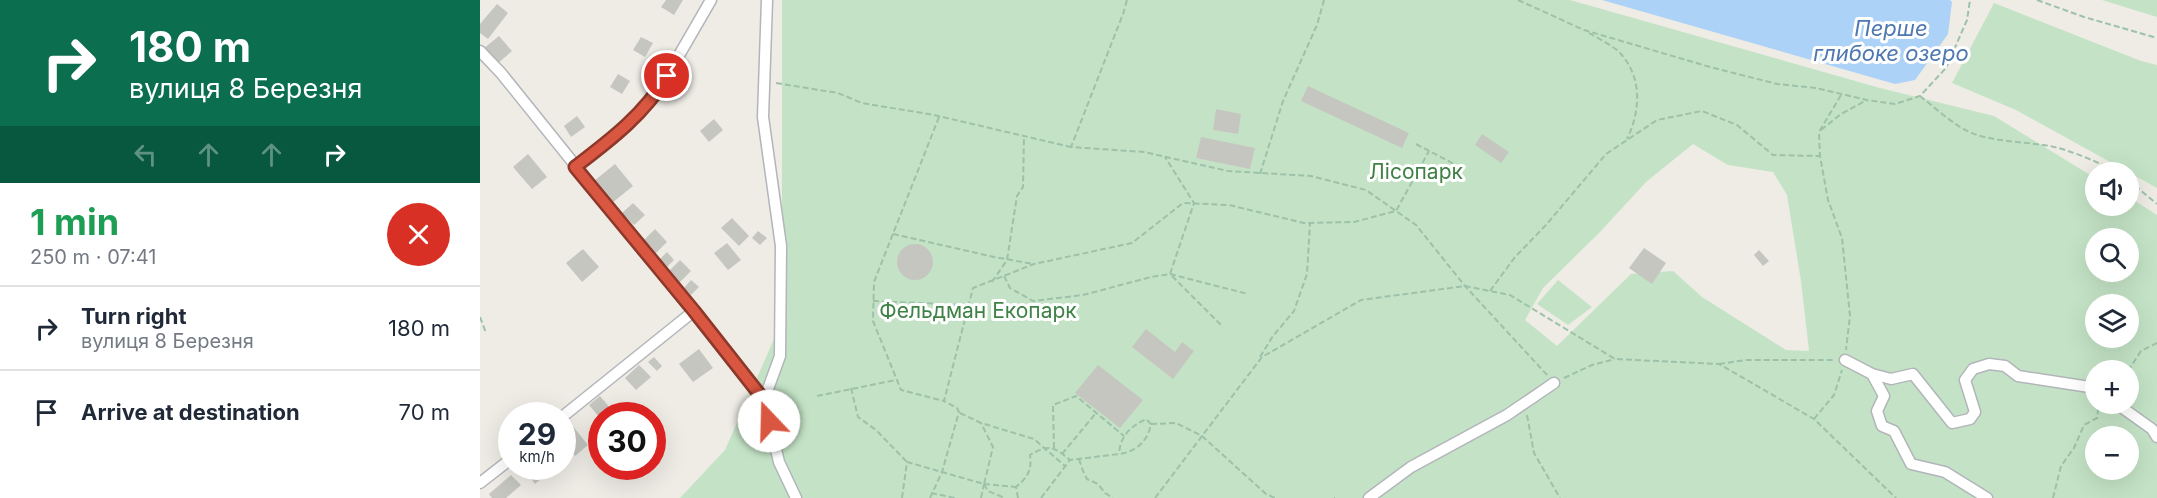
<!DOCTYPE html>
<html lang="en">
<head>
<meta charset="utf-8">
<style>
	body { margin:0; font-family:Inter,sans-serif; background:#f2f2f3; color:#1f2937; height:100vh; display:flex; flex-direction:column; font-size:22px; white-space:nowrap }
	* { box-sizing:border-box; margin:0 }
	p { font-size:20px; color:#747a83 }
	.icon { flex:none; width:33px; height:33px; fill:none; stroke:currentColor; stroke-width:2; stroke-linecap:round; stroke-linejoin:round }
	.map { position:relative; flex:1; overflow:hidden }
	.details { display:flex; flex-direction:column; background:#fff; width:480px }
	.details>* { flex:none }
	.banner { background:#0b6e4f; color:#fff; overflow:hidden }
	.fabs { position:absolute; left:1605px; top:162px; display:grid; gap:12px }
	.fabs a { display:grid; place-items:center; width:54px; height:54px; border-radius:50%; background:#fff; box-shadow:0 6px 24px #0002; font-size:30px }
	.speed { position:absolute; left:18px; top:402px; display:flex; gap:12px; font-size:30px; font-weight:700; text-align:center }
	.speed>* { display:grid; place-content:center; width:78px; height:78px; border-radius:50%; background:#fff; box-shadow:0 6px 24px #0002; line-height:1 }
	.speed small { font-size:15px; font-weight:400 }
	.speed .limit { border:9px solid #d22; background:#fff; color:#111 }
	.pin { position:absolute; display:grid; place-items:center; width:51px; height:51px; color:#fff; margin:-26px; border:3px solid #fff; border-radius:50%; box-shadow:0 2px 6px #0007 }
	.me { position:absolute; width:66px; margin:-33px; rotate:339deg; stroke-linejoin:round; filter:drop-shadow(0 0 4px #0008) }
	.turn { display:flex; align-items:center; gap:21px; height:126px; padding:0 30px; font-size:27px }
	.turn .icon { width:78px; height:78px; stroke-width:2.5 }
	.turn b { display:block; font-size:42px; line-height:51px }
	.lanes { display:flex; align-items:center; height:57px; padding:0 30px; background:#0003; justify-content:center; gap:30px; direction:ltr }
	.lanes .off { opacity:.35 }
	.round { display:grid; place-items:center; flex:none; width:63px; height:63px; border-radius:32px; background:#f2f2f3 }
	.overview { display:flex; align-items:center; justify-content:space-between; height:102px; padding:0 30px }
	h1 { font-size:36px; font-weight:700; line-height:45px; color:#1e9e55 }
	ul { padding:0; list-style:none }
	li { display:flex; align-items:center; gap:18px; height:84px; padding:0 30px; border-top:2px solid #e0e1e3 }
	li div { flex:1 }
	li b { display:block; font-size:22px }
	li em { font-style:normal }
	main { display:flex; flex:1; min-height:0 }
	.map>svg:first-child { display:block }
	.green { fill:#c4e3c6; fill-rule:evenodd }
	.water { fill:#acd2f7 }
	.building { fill:#c6c6c0 }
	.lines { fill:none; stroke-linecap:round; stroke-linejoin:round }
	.street-casing { stroke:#b2b5b9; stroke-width:13 }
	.path { stroke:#9dc1a9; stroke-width:2; stroke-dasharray:6 3; stroke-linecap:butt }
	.street { stroke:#fff; stroke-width:10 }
	.route-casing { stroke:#8d382a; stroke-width:15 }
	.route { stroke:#d95640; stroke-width:10 }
	.labels { text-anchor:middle; stroke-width:6; stroke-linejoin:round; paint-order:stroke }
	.park-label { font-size:21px; fill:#3e8245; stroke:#fff }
	.water-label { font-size:22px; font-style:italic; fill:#4e78b0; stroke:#fff }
</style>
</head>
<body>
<main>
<section class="details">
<div class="banner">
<div class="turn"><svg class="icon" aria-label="right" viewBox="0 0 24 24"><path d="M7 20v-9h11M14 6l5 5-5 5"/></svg><div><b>180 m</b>вулиця 8 Березня</div></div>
<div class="lanes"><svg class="icon off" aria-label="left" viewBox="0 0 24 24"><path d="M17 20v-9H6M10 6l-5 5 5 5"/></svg><svg class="icon off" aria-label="ahead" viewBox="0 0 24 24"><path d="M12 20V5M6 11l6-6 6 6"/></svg><svg class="icon off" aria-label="ahead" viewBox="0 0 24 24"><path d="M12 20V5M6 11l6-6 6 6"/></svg><svg class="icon" aria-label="right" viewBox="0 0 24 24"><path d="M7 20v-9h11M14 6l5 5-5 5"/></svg></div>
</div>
<div class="overview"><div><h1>1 min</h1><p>250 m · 07:41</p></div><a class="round" style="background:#d93025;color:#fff"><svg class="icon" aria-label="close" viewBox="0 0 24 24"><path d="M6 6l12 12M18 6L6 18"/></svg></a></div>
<ul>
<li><svg class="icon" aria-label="right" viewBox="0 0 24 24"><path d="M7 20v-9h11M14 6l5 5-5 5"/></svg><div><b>Turn right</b><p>вулиця 8 Березня</p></div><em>180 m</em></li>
<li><svg class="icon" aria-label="arrive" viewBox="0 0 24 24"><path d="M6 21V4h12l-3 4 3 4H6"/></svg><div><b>Arrive at destination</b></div><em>70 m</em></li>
</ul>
</section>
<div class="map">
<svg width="1677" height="498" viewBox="0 0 1677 498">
	<rect width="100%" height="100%" fill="#eeece5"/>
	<g class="green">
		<path d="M302 0H1090L1400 88 1514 116 1615 178 1616 206H1648L1649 197 1677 215V498H200L245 450 302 321ZM1213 144 1248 165 1293 172 1307 195 1321 281 1329 351 1306 350 1222 297 1193 271 1151 274 1077 346 1045 320 1063 288 1120 232 1166 182ZM1616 238H1648V272H1616ZM1616 304H1648V338H1616ZM1616 370H1648V404H1616ZM1616 436H1648V470H1616Z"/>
		<path d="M1622 0H1677V17Z"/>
		<path d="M1514 3 1661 61 1677 65V188L1536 110 1472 83Z"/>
		<path d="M1078 280 1112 307 1088 325 1057 304Z"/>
	</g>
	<path class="water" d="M1122 0H1470L1472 2 1468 34 1435 80 1415 84Z"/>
	<g class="building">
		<path d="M186 0H203L194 15 181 7Z"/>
		<path d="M17 4 28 13 8 39 0 33V24Z"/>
		<path d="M19 36 32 51 16 65 3 49Z"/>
		<path d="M161 37 173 43 165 57 153 50Z"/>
		<path d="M138 74 150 81 142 94 130 87Z"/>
		<path d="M828 86 929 133 922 148 821 101Z"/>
		<path d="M736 109 761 114 758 134 733 130Z"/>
		<path d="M97 116 105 127 91 137 84 126Z"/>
		<path d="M234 119 243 130 229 142 220 131Z"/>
		<path d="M1002 134 1029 152 1021 163 995 145Z"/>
		<path d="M721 137 775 148 770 169 716 158Z"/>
		<path d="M48 154 67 177 52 189 33 167Z"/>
		<path d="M135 164 153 186 132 203 114 181Z"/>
		<path d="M153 203 165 215 154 225 142 213Z"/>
		<path d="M252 218 269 236 259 246 241 228Z"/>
		<path d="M175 229 187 242 175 254 163 241Z"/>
		<path d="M278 231 287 238 280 245 272 238Z"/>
		<path d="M247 243 261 260 248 270 234 253Z"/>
		<circle cx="435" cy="262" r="18"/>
		<path d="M1164 248 1186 263 1172 284 1149 268Z"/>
		<path d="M103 249 119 267 102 282 86 263Z"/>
		<path d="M1279 250 1289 261 1283 266 1274 255Z"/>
		<path d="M187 252 194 260 184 270 177 262Z"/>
		<path d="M200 260 211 271 199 283 188 272Z"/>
		<path d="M211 280 219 287 211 295 204 288Z"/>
		<path d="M666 329 695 352 702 342 714 351 693 379 652 347Z"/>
		<path d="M219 349 233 368 213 382 199 364Z"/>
		<path d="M174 357 182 366 177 371 168 362Z"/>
		<path d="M159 365 171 377 156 390 145 378Z"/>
		<path d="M618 365 663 400 640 428 595 393Z"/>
		<path d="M120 396 131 409 120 418 109 405Z"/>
		<path d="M87 419 108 445 95 456 82 441V423Z"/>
		<path d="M42 466H63L68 473 55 484Z"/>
		<path d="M31 475 41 485 26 498H12L9 494Z"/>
	</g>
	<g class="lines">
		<defs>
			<g id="street">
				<path d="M0 51 21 73 284 400 299 462 316 498"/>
				<path d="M95 167 134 137 176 95 231 0"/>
				<path d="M1365 360 1392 374 1411 379 1433 374 1472 423 1490 419 1495 412 1485 380 1493 369 1509 364 1525 366 1538 376 1616 388"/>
				<path d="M1392 374 1404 396 1397 411 1402 426 1414 431 1431 464 1465 472 1507 498"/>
				<path d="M284 400 300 356 301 246 283 117 287 0"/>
				<path d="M1637 404 1672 429 1677 437"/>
				<path d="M82 417 214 311"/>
				<path d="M0 483 32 458"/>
				<path d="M889 498 931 467 1027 415 1074 383"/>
			</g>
		</defs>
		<use href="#street" class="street-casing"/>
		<g class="path">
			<path d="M647 0 643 14 591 147 664 152 748 171 831 176 886 190 936 225 985 286 1068 376"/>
			<path d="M1038 0 1104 30 1230 67 1297 84 1336 88 1387 100 1415 104 1440 96 1466 68 1487 20 1490 0"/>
			<path d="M1557 0 1604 17 1677 38"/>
			<path d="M1109 33C1119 39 1134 46 1141 54 1163 79 1160 112 1147 139"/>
			<path d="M296 83 358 93 382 103 454 115 591 147"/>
			<path d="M1361 95 1339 132 1340 156 1348 200 1362 238 1370 316 1366 350"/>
			<path d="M1440 96C1458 110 1476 128 1497 135 1521 142 1546 142 1570 146 1594 151 1618 163 1639 172"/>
			<path d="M459 117 394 282 393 321 421 390 464 401"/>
			<path d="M1341 130 1361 114 1387 100"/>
			<path d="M936 144 976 165"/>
			<path d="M780 174 803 101 837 25 844 0"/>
			<path d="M1648 180 1677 204"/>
			<path d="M413 234 514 257 554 264"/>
			<path d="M690 274 768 294"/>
			<path d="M524 276 530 288 553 301 603 295 671 277 690 274 714 203 685 157"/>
			<path d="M692 276 743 327"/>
			<path d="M512 282 527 260 537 196 543 187 544 136"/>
			<path d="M1010 291 1035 257 1066 225 1126 154 1177 120 1222 111 1257 125 1293 155 1340 156"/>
			<path d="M393 301 488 305"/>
			<path d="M0 317 6 333"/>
			<path d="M780 357 793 336 814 311 827 274 830 223"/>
			<path d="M1239 364 1266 360H1353"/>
			<path d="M1648 371 1661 351 1677 343"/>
			<path d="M1084 378 1112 365 1135 359"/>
			<path d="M371 388 378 417 396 430 427 462"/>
			<path d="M337 396 416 380"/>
			<path d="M480 413 501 423 554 439 585 466"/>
			<path d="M1047 415 1054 453 1080 498"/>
			<path d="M1334 419 1354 395 1362 370"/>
			<path d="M671 424 696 423 722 436 786 494 795 498"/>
			<path d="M574 448 573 405 596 396 644 436"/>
			<path d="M582 454 616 413"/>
			<path d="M599 459 603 471 607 479 618 484 625 493 633 498"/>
			<path d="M504 484 536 487"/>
			<path d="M504 484 508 491 525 498"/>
			<path d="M451 493 475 498"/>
			<path d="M422 498 427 462 504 484 513 447 501 423"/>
			<path d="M450 498 462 472 479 412 477 408 464 401 493 288 554 264 652 243 703 203 749 205 824 223 874 222 916 211 949 151"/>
			<path d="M501 498 504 484"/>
			<path d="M538 498 536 487C548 477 552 470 550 455 569 444 573 446 590 460"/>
			<path d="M561 498 590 460 639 454C656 452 668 441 671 424L666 419C650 427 640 436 639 454"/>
			<path d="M675 498 782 357 881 300 985 286 1030 295 1135 359 1239 364 1334 419 1416 498"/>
			<path d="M854 498H855"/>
			<path d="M1573 498 1581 466 1594 448 1604 425 1617 418 1619 404"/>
		</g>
		<use href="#street" class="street"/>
	</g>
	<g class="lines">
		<defs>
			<path id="route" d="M187 76C165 114 129 141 95 167L214 311 284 400 289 421"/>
		</defs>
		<use href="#route" class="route-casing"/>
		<use href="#route" class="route"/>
	</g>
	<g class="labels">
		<g class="park-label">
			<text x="936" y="179">Лісопарк</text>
			<text x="498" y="318">Фельдман Екопарк</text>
		</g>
		<g class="water-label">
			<text x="1411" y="36">Перше<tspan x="1411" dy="25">глибоке озеро</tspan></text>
		</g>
	</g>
</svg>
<div class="fabs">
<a><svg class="icon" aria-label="sound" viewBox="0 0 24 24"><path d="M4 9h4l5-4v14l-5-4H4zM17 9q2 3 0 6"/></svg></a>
<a><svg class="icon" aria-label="search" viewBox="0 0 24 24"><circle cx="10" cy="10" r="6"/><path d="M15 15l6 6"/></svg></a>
<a><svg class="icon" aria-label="layers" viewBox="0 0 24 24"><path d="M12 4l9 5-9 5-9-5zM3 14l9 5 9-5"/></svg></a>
<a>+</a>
<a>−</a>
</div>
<div class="speed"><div>29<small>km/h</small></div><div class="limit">30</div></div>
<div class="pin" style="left:187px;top:76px;background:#d93025"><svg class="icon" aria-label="arrive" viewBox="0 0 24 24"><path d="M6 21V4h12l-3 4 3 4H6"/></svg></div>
<svg class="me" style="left:289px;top:421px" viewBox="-20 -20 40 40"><circle r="19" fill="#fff"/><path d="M0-13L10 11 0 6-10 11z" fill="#d95640"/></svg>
</div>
</main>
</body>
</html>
